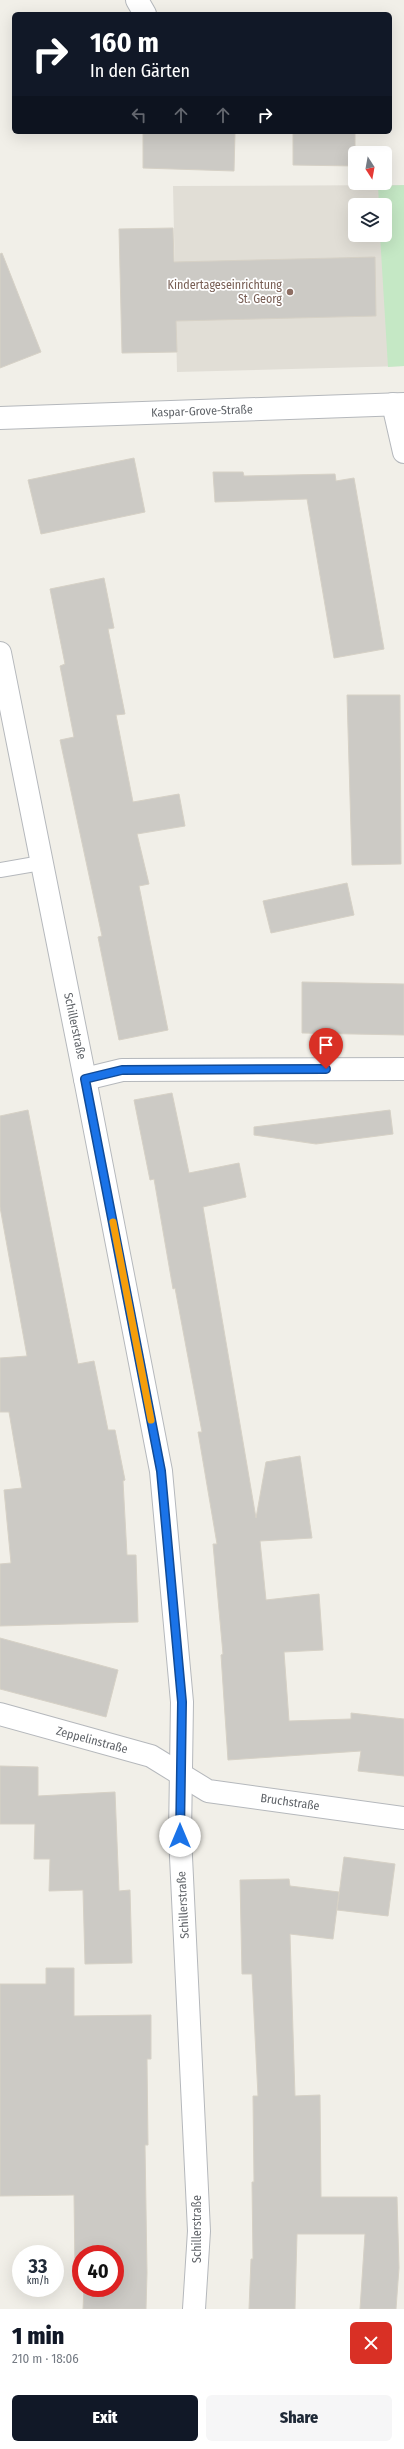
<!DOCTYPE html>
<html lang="en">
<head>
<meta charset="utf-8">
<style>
	body { margin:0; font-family:"Fira Sans Condensed",sans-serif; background:#f6f6f7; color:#1f2937; height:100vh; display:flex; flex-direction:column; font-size:15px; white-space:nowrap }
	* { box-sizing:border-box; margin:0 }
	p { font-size:13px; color:#747a83 }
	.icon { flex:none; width:22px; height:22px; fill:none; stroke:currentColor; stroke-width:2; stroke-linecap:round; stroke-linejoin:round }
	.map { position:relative; height:2309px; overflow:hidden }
	.panel { display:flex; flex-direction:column; background:#fff; flex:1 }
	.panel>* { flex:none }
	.top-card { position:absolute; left:12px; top:12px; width:380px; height:122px; border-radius:6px; box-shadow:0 4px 16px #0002; background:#111827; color:#fff; overflow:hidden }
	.needle { width:26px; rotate:169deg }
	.controls { position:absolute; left:348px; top:146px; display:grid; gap:8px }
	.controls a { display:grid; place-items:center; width:44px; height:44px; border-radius:6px; background:#fff; box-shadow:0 4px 16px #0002; font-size:20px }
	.speed { position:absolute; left:12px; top:2245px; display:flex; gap:8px; font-size:20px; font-weight:700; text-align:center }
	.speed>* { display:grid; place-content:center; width:52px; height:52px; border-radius:50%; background:#fff; box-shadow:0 4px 16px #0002; line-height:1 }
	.speed small { font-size:10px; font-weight:400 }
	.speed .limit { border:6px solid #d22; background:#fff; color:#111 }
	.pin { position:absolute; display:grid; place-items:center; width:34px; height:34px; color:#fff; margin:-41px -17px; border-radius:50% 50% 50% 0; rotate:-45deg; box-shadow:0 0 4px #0007 }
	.pin .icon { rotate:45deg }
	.me { position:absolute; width:44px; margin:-22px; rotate:0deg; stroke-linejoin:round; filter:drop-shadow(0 0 3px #0008) }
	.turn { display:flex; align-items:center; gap:14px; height:84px; padding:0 12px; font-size:18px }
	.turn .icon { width:52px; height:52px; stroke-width:2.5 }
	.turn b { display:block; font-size:28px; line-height:34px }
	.lanes { display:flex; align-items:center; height:38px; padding:0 12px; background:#0003; justify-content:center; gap:20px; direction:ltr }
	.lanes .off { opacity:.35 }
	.round { display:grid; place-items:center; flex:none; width:42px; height:42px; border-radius:6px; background:#f6f6f7 }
	.headline { display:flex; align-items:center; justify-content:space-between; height:68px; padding:0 12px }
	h1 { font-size:24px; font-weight:800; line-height:30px; color:#111827 }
	.button { display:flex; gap:8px; margin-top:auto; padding:8px 12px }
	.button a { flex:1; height:46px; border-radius:6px; background:#111827; color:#fff; font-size:16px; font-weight:800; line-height:46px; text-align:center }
	.button a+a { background:#f6f6f7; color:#1f2937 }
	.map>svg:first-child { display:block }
	.education { fill:#e1ded6; fill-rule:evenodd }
	.green { fill:#c5e8c5 }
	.building { fill:#cccac5; stroke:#d6d1c6 }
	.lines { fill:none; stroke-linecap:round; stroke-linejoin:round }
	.service-casing { stroke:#b5b8bc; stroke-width:16 }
	.minor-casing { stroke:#b5b8bc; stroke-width:24 }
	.tertiary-casing { stroke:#b5b8bc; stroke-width:24 }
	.service { stroke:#fff; stroke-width:14 }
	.minor { stroke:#fff; stroke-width:22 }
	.tertiary { stroke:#fff; stroke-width:22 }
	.route-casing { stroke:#114b97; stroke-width:10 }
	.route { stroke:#1a73e8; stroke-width:7 }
	.slow { stroke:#f59e0b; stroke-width:7 }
	.education-dot { fill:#8d6e63; stroke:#fff; stroke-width:1.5 }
	.labels { text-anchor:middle; stroke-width:3.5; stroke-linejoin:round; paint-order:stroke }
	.education-label { font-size:12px; fill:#785e54; stroke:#fff; text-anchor:end }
	.street-label { font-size:12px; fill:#5f6368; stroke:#fff }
</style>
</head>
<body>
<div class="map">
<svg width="404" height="2309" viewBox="0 0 404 2309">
	<rect width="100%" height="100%" fill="#f1efe8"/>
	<path class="education" d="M404 185V366L177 372 173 186ZM355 205H385V235H355Z"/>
	<path class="green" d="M404 185V366L388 367 380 235H385V205H379L378 186Z"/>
	<g class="building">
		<path d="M143 132H235L234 171 143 168Z"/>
		<path d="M293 132H355V166L293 165Z"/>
		<path d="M173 228 174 262 375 257 376 316 176 321 177 352 122 353 119 229Z"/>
		<path d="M2 253 41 352 0 368V254Z"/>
		<path d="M134 458 145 512 41 534 28 480Z"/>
		<path d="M213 472H243L244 476 335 474 336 481 354 478 384 649 334 658 307 499 215 502Z"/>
		<path d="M104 578 114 628 108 629 125 714 116 715 133 802 179 794 185 826 137 834 149 884 139 886 168 1030 119 1040 98 937 102 936 60 740 74 737 60 666 65 664 50 589Z"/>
		<path d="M347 695H400L401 864 352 865Z"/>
		<path d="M347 883 354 915 271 933 263 901Z"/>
		<path d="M302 982 404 984V1035L302 1033Z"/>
		<path d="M172 1093 189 1173 239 1163 246 1197 203 1207 256 1518 266 1462 300 1456 312 1538 260 1541 266 1600 319 1594 323 1650 284 1652 289 1721 351 1719V1713L404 1719V1776L358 1771 361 1751 228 1760 221 1655 223 1654 213 1544H217L198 1432H202L175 1288 173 1289 154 1179 150 1180 134 1100Z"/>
		<path d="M28 1110 78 1364 94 1361 108 1430H115L125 1480 123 1481 127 1555H136L138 1622 0 1626V1564L11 1563 4 1490 22 1488 9 1412H0V1358L27 1356 0 1207V1116Z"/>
		<path d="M390 1110 393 1134 316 1144 254 1135V1127Z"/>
		<path d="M0 1638 118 1670 106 1717 0 1689Z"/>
		<path d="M0 1766 38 1767V1796L115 1792 119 1891 130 1890 132 1963 85 1964 83 1890 49 1891 50 1859H34L35 1824H0Z"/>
		<path d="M344 1857 395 1864 388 1916 337 1910Z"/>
		<path d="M289 1879 290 1886 339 1892 333 1939 290 1934 295 2096 320 2095 321 2197H397L399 2268 396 2309H360L365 2234H297L295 2309H249L251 2259H253L252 2182H254L253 2096H258L252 1974H242L240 1880Z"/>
		<path d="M46 1968H74V2016L151 2015V2059H147L148 2145H145L147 2273 146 2309H83L84 2288H115V2254H81V2270H75L74 2195 0 2196V1984H46Z"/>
	</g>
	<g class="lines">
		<defs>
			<path id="service" d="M0 870 41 863"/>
			<g id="minor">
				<path d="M137 0 145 14"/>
				<path d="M393 404 404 452"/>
				<path d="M0 418 404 404"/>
				<path d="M85 1079 122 1070 404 1069"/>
				<path d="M0 1714 151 1756 208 1791 404 1818"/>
			</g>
			<path id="tertiary" d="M0 653 85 1079 161 1471 182 1702 180 1836 199 2231 194 2309"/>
		</defs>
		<use href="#service" class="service-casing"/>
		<use href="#minor" class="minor-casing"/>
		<use href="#tertiary" class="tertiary-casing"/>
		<use href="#service" class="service"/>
		<use href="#minor" class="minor"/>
		<use href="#tertiary" class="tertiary"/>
	</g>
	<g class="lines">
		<defs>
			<path id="route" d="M180 1836 182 1702 161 1471 85 1079 122 1070 326 1069"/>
		</defs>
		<use href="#route" class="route-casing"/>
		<use href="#route" class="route"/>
		<path class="slow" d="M113 1222 151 1420"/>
	</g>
	<circle class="education-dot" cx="290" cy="292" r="4"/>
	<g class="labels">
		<g class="education-label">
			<text x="282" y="289">Kindertageseinrichtung<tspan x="282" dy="14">St. Georg</tspan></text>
		</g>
		<g class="street-label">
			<text transform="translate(202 411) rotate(-2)" y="4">Kaspar-Grove-Straße</text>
			<text transform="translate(75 1026) rotate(78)" y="4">Schillerstraße</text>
			<text transform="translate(92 1740) rotate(15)" y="4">Zeppelinstraße</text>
			<text transform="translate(290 1802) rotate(8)" y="4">Bruchstraße</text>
			<text transform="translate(183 1905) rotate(-93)" y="4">Schillerstraße</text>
			<text transform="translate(197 2229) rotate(-90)" y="4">Schillerstraße</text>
		</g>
	</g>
</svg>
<div class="controls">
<a><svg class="needle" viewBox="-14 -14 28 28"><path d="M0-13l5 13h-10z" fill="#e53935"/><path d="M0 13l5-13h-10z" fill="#747a83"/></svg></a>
<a><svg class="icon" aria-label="layers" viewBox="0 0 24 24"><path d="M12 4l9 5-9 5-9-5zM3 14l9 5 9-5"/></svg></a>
</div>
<div class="speed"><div>33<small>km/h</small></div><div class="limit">40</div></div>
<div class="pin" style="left:326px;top:1069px;background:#d93025"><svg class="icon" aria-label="arrive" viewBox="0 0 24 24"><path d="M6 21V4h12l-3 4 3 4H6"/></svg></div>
<svg class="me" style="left:180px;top:1836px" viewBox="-20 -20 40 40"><circle r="19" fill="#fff"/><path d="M0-13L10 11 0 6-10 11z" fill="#1a73e8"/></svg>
<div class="top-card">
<div class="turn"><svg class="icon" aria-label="right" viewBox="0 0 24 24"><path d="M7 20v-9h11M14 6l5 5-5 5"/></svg><div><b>160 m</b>In den Gärten</div></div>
<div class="lanes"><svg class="icon off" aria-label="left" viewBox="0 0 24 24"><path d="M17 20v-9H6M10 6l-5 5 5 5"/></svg><svg class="icon off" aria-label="ahead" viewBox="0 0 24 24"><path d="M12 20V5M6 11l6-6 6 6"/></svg><svg class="icon off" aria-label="ahead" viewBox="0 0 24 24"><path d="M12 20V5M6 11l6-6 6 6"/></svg><svg class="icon" aria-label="right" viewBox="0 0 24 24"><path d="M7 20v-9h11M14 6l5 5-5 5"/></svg></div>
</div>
</div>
<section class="panel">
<div class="headline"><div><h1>1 min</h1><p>210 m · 18:06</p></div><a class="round" style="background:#d93025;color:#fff"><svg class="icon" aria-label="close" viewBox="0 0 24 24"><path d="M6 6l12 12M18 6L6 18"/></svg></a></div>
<div class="button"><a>Exit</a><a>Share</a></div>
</section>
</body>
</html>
